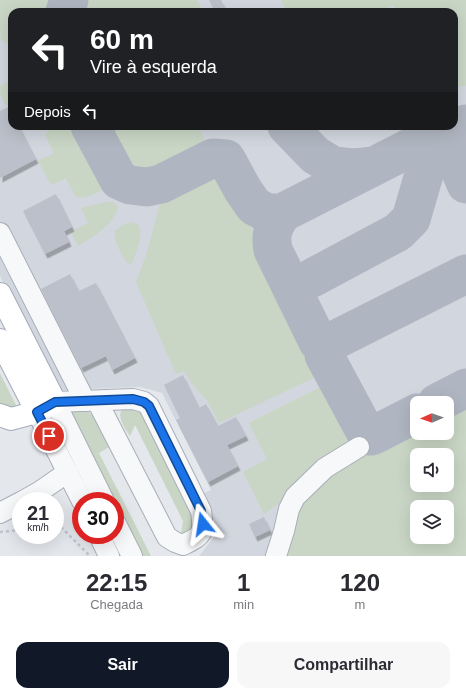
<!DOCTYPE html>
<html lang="pt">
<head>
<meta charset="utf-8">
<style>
	body { margin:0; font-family:Arial,sans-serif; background:#f7f7f7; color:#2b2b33; height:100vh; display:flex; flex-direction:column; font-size:15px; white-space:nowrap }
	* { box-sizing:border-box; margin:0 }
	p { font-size:13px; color:#7c7c81 }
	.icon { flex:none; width:22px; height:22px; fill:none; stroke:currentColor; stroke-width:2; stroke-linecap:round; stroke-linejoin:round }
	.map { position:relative; height:556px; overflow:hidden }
	.details { display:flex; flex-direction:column; background:#fff; flex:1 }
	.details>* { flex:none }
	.banner { position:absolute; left:8px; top:8px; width:450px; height:122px; border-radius:12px; box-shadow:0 4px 16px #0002; background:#202124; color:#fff; overflow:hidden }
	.needle { width:26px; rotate:268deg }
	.buttons { position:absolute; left:410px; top:396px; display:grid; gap:8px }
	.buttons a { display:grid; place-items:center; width:44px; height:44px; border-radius:8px; background:#fff; box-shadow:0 4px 16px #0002; font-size:20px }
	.speed { position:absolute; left:12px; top:492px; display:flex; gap:8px; font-size:20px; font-weight:700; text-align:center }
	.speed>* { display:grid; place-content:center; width:52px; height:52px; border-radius:50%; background:#fff; box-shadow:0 4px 16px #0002; line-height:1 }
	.speed small { font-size:10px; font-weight:400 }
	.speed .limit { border:6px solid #d22; background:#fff; color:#111 }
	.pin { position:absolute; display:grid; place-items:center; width:34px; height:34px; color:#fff; margin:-17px; border:2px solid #fff; border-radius:50%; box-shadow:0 1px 4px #0007 }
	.me { position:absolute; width:44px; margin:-22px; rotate:345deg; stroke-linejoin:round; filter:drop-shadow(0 0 3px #0008) }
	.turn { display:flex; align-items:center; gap:14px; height:84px; padding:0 16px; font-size:18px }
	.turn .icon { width:52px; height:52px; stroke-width:2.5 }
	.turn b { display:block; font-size:28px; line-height:34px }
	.then { display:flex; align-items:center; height:38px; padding:0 16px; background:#0003; gap:8px; font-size:15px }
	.eta { display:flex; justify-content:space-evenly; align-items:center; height:68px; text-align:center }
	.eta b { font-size:24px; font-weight:600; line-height:28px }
	.primary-button { display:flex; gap:8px; margin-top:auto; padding:8px 16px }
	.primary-button a { flex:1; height:46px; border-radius:12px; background:#111827; color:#fff; font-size:16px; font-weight:600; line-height:46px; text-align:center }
	.primary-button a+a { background:#f7f7f7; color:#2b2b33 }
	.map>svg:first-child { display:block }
	.built { fill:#d2d6de; fill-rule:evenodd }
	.green { fill:#c9d6c5; fill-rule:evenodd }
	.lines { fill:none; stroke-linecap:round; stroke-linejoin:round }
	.taxiway { stroke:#b0b6c1; stroke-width:39 }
	.building { fill:#bbc0ca; filter:url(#shadow) }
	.minor-casing { stroke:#a9aeb7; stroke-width:22 }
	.major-casing { stroke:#a3abb8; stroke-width:24 }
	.path { stroke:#c2c5cb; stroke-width:2.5; stroke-dasharray:3 3; stroke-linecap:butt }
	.minor { stroke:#f7f8fa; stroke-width:20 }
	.major { stroke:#fff; stroke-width:22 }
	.route-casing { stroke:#114b97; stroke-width:10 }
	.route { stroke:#1a73e8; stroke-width:7 }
</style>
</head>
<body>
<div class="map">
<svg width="466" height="556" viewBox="0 0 466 556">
	<defs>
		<filter id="shadow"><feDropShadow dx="2.5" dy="4.5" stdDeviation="0" flood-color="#0004"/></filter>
	</defs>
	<rect width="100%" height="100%" fill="#e4e7ec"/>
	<path class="built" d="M0 0H466V556H199L218 532 200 495 211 490 162 393 140 387 60 390 53 383 0 276ZM12 12H454V126H12ZM417 403H447V433H417ZM417 455H447V485H417ZM417 507H447V537H417Z"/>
	<g class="green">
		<path d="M0 0H59L56 12H12V44H6L0 38Z"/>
		<path d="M77 0H197L203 12H73Z"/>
		<path d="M281 0H466V86H454V12H397L393 5 380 12H287Z"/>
		<path d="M12 80V104L6 106 0 94V86Z"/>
		<path d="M60 126H79L106 179 105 187 104 189C95 193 85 201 75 196L66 178 51 185 38 161 54 153 45 135 49 130Z"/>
		<path d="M99 126H198L205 141C186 157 163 182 136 173 131 171 126 170 122 166 114 159 105 137 99 126Z"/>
		<path d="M222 170 324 373 219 423 207 400 192 384 184 371 176 374 136 282 146 255 160 204 164 197 174 191Z"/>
		<path d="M107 202C113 202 116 202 118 208 112 226 93 237 78 246L71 232 88 223 81 208Z"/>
		<path d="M132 222C134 223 136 223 138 225 145 232 135 255 132 263L129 264 126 262C121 252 114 242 114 231L125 224Z"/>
		<path d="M0 373 17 407H0Z"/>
		<path d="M329 383 358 441 284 500 264 514 243 472 267 459 249 423Z"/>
		<path d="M466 401V556H285L293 525 305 496 364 451 417 425V433H447V411ZM417 455H447V485H417ZM417 507H447V537H417Z"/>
		<path d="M129 406 142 412 195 519 196 526 189 534H181L183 521 135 425 130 436C126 430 115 415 123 409 125 407 127 407 129 406Z"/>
		<path d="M76 409 87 410 93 416 109 447 99 453 151 556H137L115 513V501H109L70 418 72 412Z"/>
	</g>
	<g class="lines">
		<g class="taxiway">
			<path d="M65 12 69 0"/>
			<path d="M466 124 452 139V150L466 184"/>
			<path d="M90 126 119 180 130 185 147 187 161 184 213 158 226 159 243 190 254 206 267 213H282L453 126"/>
			<path d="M287 126 315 155 333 166 354 168 374 166"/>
			<path d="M282 213C273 228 270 232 273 250L318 342 321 344H327L466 274"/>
			<path d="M312 278 398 232 411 219 422 181 429 159 439 143 450 131 454 127"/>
			<path d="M327 344 324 349V355L367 435 371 436 374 435 417 413"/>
			<path d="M437 403 466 388"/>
		</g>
	</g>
	<g class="building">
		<path d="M209 0H221L227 12H215Z"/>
		<path d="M12 105V126H19L36 159 0 178V111Z"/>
		<path d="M56 194 72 227 64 231 69 242 45 254 23 211Z"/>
		<path d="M70 274 79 291 96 283 135 358 112 370 106 356 81 368 41 289Z"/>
		<path d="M183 375 199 408 206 404 218 426 236 417 246 436 227 445 238 466 208 482 176 420 180 418 164 385Z"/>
		<path d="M264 517 270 530 255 537 249 524Z"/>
	</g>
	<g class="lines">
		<defs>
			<g id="minor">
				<path d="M0 233 85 401"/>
				<path d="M97 401 167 537 175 542 183 545C203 535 204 534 201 511L149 406 144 402 133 399 55 402 104 501"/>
				<path d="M37 412 82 501"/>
				<path d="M23 501 39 492 68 472"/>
				<path d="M0 513 21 502"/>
				<path d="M115 522 132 556"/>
				<path d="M99 535 109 556"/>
				<path d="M276 556 284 531 289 509 295 497 325 468 359 447"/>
			</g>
			<g id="major">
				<path d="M0 294 55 402 37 412 11 419 0 415"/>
				<path d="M0 340 37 412"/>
			</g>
		</defs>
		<use href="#minor" class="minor-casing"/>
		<use href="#major" class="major-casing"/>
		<g class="path">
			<path d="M55 528 61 527 89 555"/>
			<path d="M0 532 21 530"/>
		</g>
		<use href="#minor" class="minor"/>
		<use href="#major" class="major"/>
	</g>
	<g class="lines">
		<defs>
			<path id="route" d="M49 436 37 412 55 402 133 399 144 402 149 406 201 511 203 524"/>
		</defs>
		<use href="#route" class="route-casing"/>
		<use href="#route" class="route"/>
	</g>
</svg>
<div class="buttons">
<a><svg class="needle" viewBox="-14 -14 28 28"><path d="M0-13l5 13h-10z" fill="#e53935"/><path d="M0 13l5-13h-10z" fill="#7c7c81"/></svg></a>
<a><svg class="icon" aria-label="sound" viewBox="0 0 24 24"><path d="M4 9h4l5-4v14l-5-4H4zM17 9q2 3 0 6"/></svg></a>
<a><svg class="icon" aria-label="layers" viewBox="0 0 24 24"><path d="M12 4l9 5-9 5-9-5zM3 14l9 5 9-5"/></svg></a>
</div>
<div class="speed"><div>21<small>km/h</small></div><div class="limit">30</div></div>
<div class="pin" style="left:49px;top:436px;background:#d93025"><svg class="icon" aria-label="arrive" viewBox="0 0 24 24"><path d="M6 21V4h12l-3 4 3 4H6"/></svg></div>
<svg class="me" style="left:203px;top:524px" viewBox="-20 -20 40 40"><path d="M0-17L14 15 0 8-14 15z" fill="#1a73e8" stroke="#fff" stroke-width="4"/></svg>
<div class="banner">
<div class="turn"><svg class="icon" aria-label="left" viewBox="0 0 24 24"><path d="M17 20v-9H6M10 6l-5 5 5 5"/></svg><div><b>60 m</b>Vire à esquerda</div></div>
<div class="then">Depois<svg class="icon" aria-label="left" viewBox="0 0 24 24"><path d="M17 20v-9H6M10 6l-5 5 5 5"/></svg></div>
</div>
</div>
<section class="details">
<div class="eta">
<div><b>22:15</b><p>Chegada</p></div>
<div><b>1</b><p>min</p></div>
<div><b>120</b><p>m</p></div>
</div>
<div class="primary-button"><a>Sair</a><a>Compartilhar</a></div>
</section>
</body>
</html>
